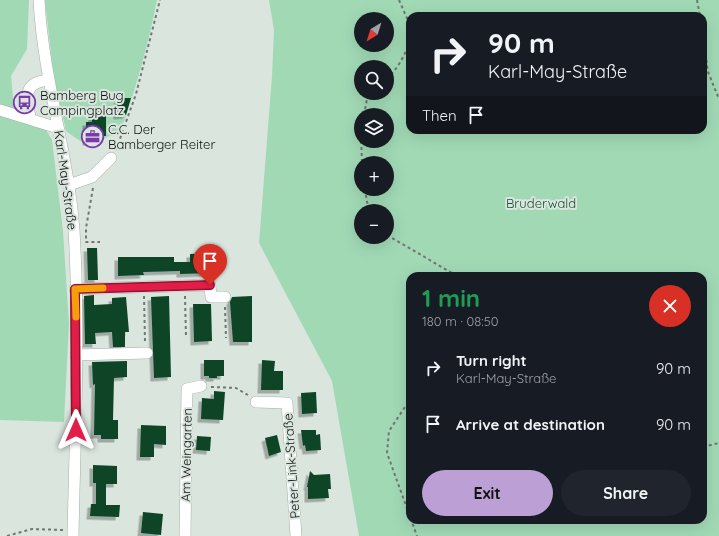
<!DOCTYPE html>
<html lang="en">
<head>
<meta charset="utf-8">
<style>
	body { margin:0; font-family:Quicksand,sans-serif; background:#20242c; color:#f1f3f6; height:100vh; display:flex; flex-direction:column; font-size:15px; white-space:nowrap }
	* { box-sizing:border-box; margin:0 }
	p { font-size:13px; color:#9ea1a6 }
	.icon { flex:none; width:22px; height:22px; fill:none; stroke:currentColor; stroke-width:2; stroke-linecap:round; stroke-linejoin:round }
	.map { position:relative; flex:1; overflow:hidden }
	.details { position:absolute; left:406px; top:272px; width:301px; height:252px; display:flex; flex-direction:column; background:#171b24; border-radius:12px; box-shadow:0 4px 16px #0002 }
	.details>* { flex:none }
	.guide { position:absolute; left:406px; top:12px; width:301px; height:122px; border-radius:12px; box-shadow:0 4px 16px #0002; background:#171b24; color:#f1f3f6; overflow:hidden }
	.needle { width:26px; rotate:218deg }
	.buttons { position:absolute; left:354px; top:12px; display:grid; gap:8px }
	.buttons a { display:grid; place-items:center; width:40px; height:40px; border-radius:50%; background:#171b24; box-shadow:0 4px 16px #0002; font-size:20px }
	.pin { position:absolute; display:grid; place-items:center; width:34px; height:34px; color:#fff; margin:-41px -17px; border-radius:50% 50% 50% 0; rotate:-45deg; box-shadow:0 0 4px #0007 }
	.pin .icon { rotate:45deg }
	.me { position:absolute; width:44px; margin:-22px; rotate:0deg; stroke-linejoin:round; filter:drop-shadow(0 0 3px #0008) }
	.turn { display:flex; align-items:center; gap:14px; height:84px; padding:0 16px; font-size:18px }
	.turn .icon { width:52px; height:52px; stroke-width:2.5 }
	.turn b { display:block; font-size:28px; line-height:34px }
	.then { display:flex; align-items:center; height:38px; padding:0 16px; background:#0003; gap:8px; font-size:15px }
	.round { display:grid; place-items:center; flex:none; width:42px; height:42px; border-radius:21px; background:#20242c }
	.summary { display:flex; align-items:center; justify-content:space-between; height:68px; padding:0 16px }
	h1 { font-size:24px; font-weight:700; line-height:30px; color:#1e9e55 }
	.button { display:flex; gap:8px; margin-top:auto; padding:8px 16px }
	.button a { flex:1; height:46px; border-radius:24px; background:#bc9fd5; color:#111; font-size:16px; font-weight:700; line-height:46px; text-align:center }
	.button a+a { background:#20242c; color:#f1f3f6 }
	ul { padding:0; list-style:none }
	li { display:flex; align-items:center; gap:12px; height:56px; padding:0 16px }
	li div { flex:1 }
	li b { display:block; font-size:15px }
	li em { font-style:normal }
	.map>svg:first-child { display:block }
	.green { fill:#a1d9b5; fill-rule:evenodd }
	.building { fill:#0b4428; filter:url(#shadow) }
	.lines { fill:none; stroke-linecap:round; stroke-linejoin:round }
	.minor-casing { stroke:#a4aea7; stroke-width:12 }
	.path { stroke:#707772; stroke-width:2; stroke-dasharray:3 3; stroke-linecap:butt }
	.minor { stroke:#fff; stroke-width:11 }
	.route-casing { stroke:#92132f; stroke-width:10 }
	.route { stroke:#e11d48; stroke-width:7 }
	.slow { stroke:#f59e0b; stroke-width:7 }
	.labels { text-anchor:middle; stroke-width:4; stroke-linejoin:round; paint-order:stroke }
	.poi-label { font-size:13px; fill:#0e120f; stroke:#dae5de; text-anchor:start }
	.street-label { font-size:13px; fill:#0e120f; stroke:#dae5de }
	.park-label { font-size:13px; fill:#1a4f33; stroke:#dae5de }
</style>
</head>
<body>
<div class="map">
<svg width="719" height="536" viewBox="0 0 719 536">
	<defs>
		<filter id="shadow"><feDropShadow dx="-3.5" dy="3.5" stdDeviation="0" flood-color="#0004"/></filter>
	</defs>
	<rect width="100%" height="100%" fill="#dae5de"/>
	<g class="green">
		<path d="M0 0H29L27 49 11 76 15 120 46 130 52 140 63 231 69 324 64 422 0 420Z"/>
		<path d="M45 0H157C148 46 135 92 119 135 106 135 108 138 98 142 85 147 76 138 66 131L53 72Z"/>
		<path d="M269 0H719V536H359L332 381 259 243 272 76 274 30ZM410 16H703V130H410ZM361 19H387V45H361ZM361 67H387V93H361ZM361 115H387V141H361ZM361 163H387V189H361ZM361 211H387V237H361ZM410 276H703V520H410Z"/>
	</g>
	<g class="building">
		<path d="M118 98H131L126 115 117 116Z"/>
		<path d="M92 111H106V136H97V142H86V122H92Z"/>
		<path d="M87 248H97L98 280H88Z"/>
		<path d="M210 253 211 273 180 274V271L143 272 144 275 118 276V257H174V262H190V254Z"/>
		<path d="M94 295V305L112 304V298L126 297 129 332H125V347H113L112 332 95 333 96 344H85L84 296Z"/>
		<path d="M169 296 171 377 154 378 151 297Z"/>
		<path d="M252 296V342H233L230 302 232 297Z"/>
		<path d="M193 304H211L212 341 194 342Z"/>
		<path d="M204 360H224V376H217V378H209V376H204Z"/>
		<path d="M262 360 275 361 274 371H283V390H261Z"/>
		<path d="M127 361V377L114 378 113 420H118V439H101V435H94L95 384 93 385 92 362Z"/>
		<path d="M214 391 225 392 223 420 201 419 202 398 214 399Z"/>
		<path d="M316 392 317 413 302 414 301 393Z"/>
		<path d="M141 425 166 426V445L154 444V457H140Z"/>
		<path d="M301 430H316V435L320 434 321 450 306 451 305 445 303 446Z"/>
		<path d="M277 435 281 452 269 456 265 438Z"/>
		<path d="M197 436 211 437 210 451 196 450Z"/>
		<path d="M93 465 117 466V484H106V505H120L119 517 90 516 91 504H96V483H93Z"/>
		<path d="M310 471 314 475 330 474 331 489H328L329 498 308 499V487H307Z"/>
		<path d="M143 512 163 514 161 535 141 533Z"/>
	</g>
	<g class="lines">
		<defs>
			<g id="minor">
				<path d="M39 0C43 78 68 152 74 230 80 332 75 434 73 536"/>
				<path d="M0 110 58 128"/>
				<path d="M30 118C27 97 22 83 48 80"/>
				<path d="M69 185 92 177 111 158"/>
				<path d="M75 289 210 285 211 297H225"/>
				<path d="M76 355 147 353"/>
				<path d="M256 402 287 403 296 536"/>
				<path d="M185 536 187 389 201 386"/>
			</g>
		</defs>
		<use href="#minor" class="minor-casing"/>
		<g class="path">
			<path d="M399 0 410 25"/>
			<path d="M697 0 700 16"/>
			<path d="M703 36 708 72 719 99"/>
			<path d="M387 79C398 68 406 54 410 40"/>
			<path d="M364 115 367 99 373 93"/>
			<path d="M361 135 362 163"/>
			<path d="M116 150 136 94 160 0"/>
			<path d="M93 188 86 228V242H100"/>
			<path d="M365 189 367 202 371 211"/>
			<path d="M387 235 457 276"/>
			<path d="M144 296 145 341"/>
			<path d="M185 296 186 337"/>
			<path d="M225 307 226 338"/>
			<path d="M211 387 236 388 248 395"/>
			<path d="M410 404 405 407 389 431 387 453 417 536"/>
			<path d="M703 447 719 443"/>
			<path d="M7 536 32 529 63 530"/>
		</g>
		<use href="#minor" class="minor"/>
	</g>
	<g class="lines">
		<defs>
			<path id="route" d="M76 430 75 289 210 285"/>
		</defs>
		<use href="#route" class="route-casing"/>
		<use href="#route" class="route"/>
		<path class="slow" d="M76 317 75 289 103 288"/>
	</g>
	<defs>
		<symbol id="bus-ring" viewBox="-11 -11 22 22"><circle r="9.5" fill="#dae5de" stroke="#7b38ac" stroke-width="1.5"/><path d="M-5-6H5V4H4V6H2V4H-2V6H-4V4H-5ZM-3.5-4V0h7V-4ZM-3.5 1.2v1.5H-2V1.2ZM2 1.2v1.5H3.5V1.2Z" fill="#7b38ac"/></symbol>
		<symbol id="office-ring" viewBox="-11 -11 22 22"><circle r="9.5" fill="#dae5de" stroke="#7b38ac" stroke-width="1.5"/><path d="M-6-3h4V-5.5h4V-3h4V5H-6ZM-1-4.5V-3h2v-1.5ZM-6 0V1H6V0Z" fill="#7b38ac"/></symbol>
	</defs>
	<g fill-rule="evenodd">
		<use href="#bus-ring" x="12" y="90" width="25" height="25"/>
		<use href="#office-ring" x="80" y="124" width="25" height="25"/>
	</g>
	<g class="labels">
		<g class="poi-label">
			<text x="40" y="100">Bamberg Bug<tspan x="40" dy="15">Campingplatz</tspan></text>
			<text x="108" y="134">C.C. Der<tspan x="108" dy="15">Bamberger Reiter</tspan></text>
		</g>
		<g class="street-label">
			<text transform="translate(66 180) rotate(82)" y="5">Karl-May-Straße</text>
			<text transform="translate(186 455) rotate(-89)" y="5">Am Weingarten</text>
			<text transform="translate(291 466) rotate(-94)" y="5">Peter-Link-Straße</text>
		</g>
		<g class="park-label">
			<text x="541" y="208">Bruderwald</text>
		</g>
	</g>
</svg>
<div class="buttons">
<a><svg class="needle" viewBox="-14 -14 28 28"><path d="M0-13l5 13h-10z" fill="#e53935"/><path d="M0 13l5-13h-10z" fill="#9ea1a6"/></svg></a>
<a><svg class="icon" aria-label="search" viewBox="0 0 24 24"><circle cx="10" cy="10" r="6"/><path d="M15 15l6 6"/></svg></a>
<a><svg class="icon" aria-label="layers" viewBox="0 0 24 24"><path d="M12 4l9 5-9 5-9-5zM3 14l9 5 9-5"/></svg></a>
<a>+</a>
<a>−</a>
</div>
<div class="pin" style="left:210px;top:285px;background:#d93025"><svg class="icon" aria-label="arrive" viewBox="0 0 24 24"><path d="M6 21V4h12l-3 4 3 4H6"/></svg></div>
<svg class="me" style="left:76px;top:430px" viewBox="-20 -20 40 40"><path d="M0-17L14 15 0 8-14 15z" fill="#e11d48" stroke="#fff" stroke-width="4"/></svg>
<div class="guide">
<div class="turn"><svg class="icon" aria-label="right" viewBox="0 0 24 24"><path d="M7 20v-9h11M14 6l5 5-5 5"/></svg><div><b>90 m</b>Karl-May-Straße</div></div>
<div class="then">Then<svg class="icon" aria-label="arrive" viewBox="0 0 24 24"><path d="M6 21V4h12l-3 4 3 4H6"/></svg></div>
</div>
<section class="details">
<div class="summary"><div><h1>1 min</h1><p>180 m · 08:50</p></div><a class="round" style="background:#d93025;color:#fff"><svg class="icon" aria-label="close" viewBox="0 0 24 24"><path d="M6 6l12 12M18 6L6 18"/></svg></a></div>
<ul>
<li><svg class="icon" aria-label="right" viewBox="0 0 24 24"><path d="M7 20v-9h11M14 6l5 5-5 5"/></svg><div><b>Turn right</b><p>Karl-May-Straße</p></div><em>90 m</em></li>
<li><svg class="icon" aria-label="arrive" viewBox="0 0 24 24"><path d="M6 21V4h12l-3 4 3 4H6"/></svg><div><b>Arrive at destination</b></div><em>90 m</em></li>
</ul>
<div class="button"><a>Exit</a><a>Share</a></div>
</section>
</div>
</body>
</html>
